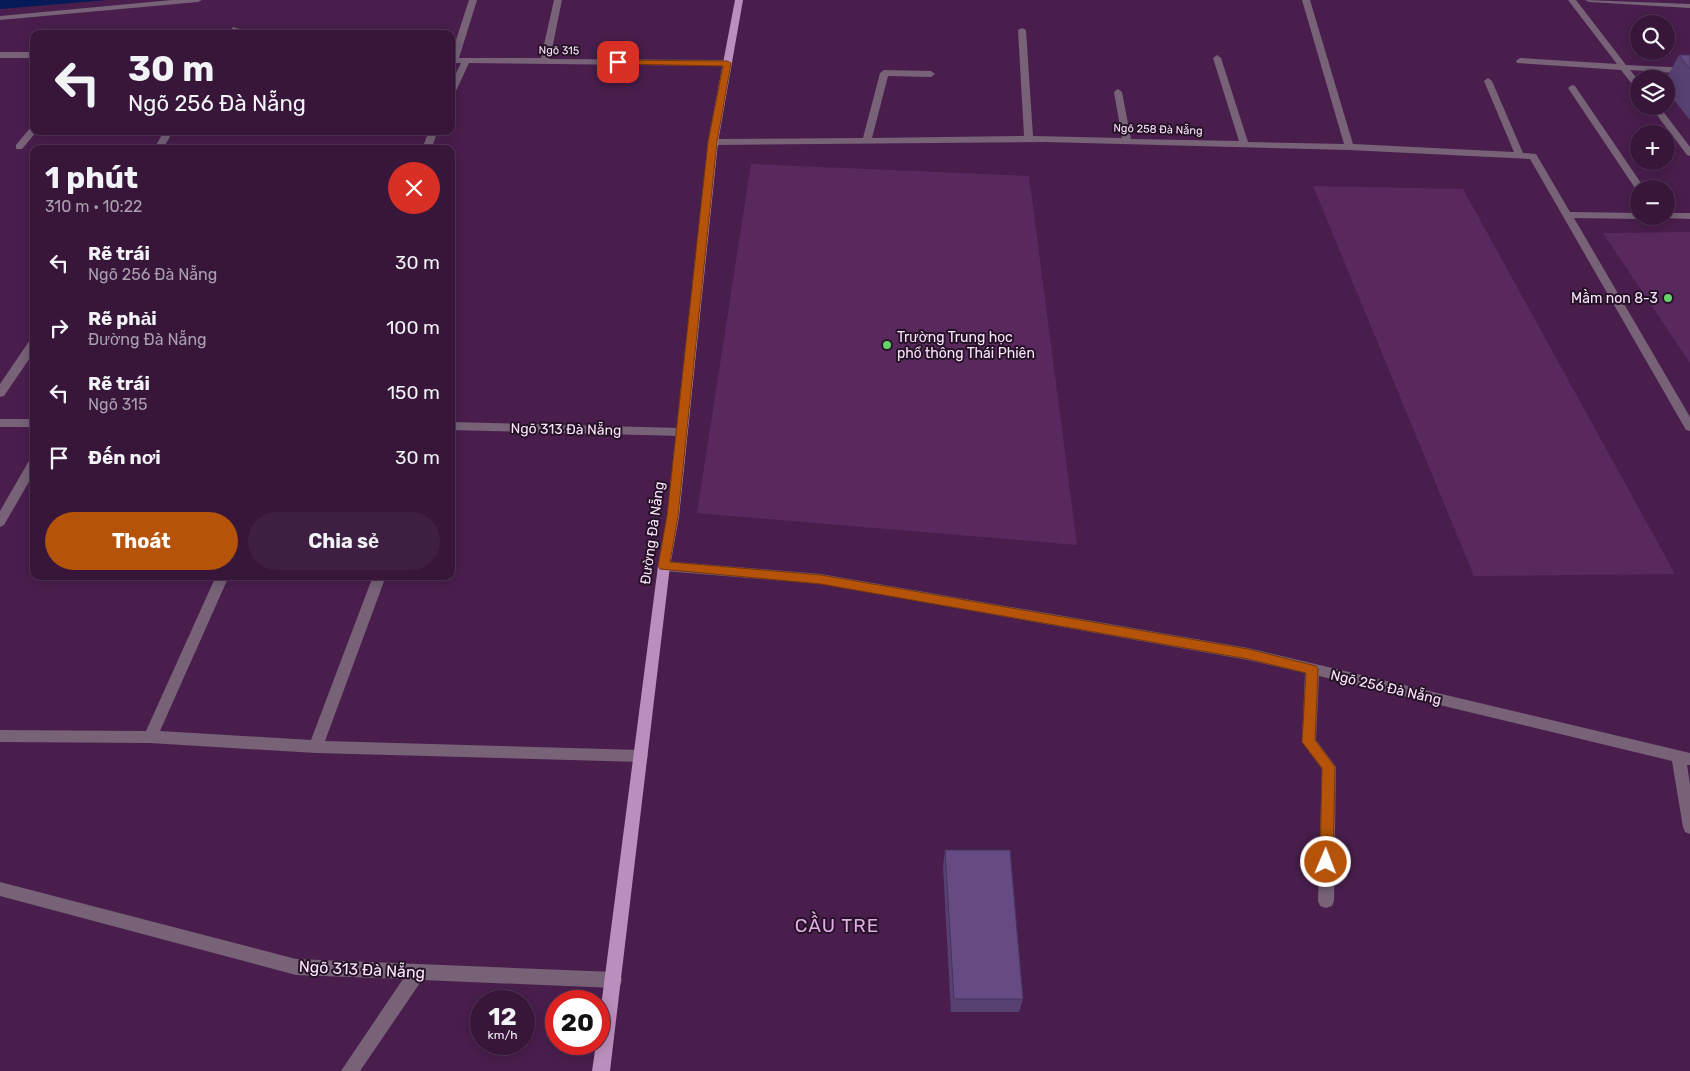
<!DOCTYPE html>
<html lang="vi">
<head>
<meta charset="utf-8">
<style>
	body { margin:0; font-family:Rubik,sans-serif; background:#3e1f42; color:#f1f3f6; height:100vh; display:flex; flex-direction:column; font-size:19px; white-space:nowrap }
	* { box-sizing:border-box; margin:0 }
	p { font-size:16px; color:#aa9faf }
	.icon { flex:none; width:28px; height:28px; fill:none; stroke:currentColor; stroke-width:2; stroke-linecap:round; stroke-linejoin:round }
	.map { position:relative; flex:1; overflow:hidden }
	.details { position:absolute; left:30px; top:145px; width:425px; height:435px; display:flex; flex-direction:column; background:#37163a; border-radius:10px; box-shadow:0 2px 12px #0003,0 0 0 1px #513554 }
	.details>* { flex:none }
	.guide { position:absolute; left:30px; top:30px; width:425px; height:105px; border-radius:10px; box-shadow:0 2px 12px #0003,0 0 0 1px #513554; background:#37163a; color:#f1f3f6; overflow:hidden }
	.fabs { position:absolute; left:1630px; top:15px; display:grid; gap:10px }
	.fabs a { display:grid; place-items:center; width:45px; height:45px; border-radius:50%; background:#37163a; box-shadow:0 2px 12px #0003,0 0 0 1px #513554; font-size:25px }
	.speed { position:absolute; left:470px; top:990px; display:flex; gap:10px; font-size:25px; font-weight:700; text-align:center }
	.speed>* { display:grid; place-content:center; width:65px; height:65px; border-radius:50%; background:#37163a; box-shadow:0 2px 12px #0003,0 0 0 1px #513554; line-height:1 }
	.speed small { font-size:12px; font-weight:400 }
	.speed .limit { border:8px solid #d22; background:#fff; color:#111 }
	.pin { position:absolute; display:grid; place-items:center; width:42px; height:42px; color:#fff; margin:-21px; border-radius:10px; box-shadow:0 2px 8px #0006 }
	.me { position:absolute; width:55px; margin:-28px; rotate:1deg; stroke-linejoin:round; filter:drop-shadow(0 0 4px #0008) }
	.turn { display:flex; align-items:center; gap:18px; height:105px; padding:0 15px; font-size:22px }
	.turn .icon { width:65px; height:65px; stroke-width:2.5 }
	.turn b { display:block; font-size:35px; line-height:42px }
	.round { display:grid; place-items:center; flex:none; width:52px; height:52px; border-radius:26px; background:#3e1f42 }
	.summary { display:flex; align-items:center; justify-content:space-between; height:85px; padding:0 15px }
	h1 { font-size:30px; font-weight:700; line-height:38px }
	.action { display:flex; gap:10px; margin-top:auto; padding:10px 15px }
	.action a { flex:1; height:58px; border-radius:30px; background:#b45309; color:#fff; font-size:20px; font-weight:700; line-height:58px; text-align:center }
	.action a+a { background:#3e1f42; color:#f1f3f6 }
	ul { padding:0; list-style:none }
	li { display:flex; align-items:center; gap:15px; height:65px; padding:0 15px }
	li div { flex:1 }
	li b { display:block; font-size:19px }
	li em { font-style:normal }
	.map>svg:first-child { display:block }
	.built { fill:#59295d }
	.water { fill:#051a56 }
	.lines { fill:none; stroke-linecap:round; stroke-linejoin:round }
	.minor { fill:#776278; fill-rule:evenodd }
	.major { fill:#ba8fbd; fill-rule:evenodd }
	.wall { fill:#574072 }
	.building { fill:#654a84; stroke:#47345c }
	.route { fill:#b45309; stroke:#753606 }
	.poi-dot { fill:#64d468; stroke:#251227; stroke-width:2 }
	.labels { text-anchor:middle; stroke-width:4; stroke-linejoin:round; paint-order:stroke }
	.far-street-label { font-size:11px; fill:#fbe5fc; stroke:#251227 }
	.poi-label { font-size:14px; fill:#fbe5fc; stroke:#251227; text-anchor:end }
	.street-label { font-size:14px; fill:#fbe5fc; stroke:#251227 }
	.near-street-label { font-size:16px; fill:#fbe5fc; stroke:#251227 }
	.near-quarter-label { font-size:19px; letter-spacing:1px; fill:#e0ace3; stroke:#251227 }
</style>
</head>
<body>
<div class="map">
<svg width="1690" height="1071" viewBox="0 0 1690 1071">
	<rect width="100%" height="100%" fill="#491e4d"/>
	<g class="built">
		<path d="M751 164 1029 176 1077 545 697 513Z"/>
		<path d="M1313 186 1463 189 1675 574 1474 576Z"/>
		<path d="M1690 232V363L1603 233Z"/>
	</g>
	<path class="water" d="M0 0H107L0 9Z"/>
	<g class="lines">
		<g class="minor">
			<path d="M172 0H202L198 2 0 20V16Z"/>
			<path d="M469 0H477L459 58H541L554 0H562L550 59 727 60 731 63 727 66 469 63 455 93 451 96V83L461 63H451V55Z"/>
			<path d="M1302 0H1310L1353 144 1514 152 1484 81 1488 78 1492 81 1523 153 1536 154 1570 212 1639 213V216H1644L1639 219 1574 218 1690 417V431L1686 430 1530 159 1349 150 1046 142 713 145 708 142 713 139 863 138 880 73 884 70 931 71 935 74 931 77 888 76 872 138 1024 136 1018 30 1022 28 1026 30 1033 136 1122 138 1114 92 1118 89 1122 92 1131 139 1239 141 1213 58 1217 55 1221 58 1248 142 1344 144Z"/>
			<path d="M1568 0H1576L1626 65 1690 68V74L1630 70 1639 81V90L1636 89 1621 70 1517 63 1516 61 1520 58 1617 64Z"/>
			<path d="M1585 0 1690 4V8L1589 2Z"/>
			<path d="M233 27 240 29 237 34H229Z"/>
			<rect x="0" y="52" width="34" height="6"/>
			<path d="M1572 85 1575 86 1645 189H1639V192L1637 191 1568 88Z"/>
			<path d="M1650 106H1659L1690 147V156L1687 155Z"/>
			<path d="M34 126V131H37L22 149H16V145L31 127Z"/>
			<path d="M164 131H173L163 149H154Z"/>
			<path d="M429 131H438L431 149H422Z"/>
			<path d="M1666 213H1690V219L1663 218 1661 216H1666Z"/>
			<path d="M34 339V352L4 396 0 397V384L30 340Z"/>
			<rect x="0" y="419" width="34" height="8"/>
			<path d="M451 422 681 428 687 432 681 436 451 430Z"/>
			<path d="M34 458V473L4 525 0 527V511L30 459Z"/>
			<path d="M664 561 821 574 1248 648 1690 753V765H1687L1690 784V834L1685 832 1683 827 1672 761 1319 676 1316 740 1336 767 1334 901 1332 906 1326 908 1320 906 1318 901 1322 769 1302 742 1305 673 1248 660 821 584 664 571 659 570 658 566 659 562Z"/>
			<path d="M216 576H229L160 731 311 740 373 576H386L325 741 641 750 646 752 648 756 646 760 641 762 316 753 150 743 0 742V730L146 731Z"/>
			<path d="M0 882 296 959 614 972 620 974 622 980 620 986 614 988 422 980 360 1071H341L403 979 296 975 0 896Z"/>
		</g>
		<path class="major" d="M735 0H743L718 142 679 516 670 566 610 1071H592L596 1044H599V1022L658 566 667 516 708 142Z"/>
	</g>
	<g class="wall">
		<path d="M1679 55H1690V120L1666 90V79Z"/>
		<path d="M945 850 1023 999 1019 1012H951L943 866Z"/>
	</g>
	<g class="building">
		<path d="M1679 55H1690V69Z"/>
		<path d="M945 850H1010L1023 999H954Z"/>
	</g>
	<path class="route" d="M615 60 727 61 731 63 717 142 678 516 670 562 821 575 1248 649 1316 666 1318 669 1315 740 1335 767 1333 862 1331 867 1326 869 1322 867 1320 862 1322 768 1302 742 1306 673 1248 659 821 584 660 569 658 566 667 516 708 142 723 66 618 64H615Z"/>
	<g class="poi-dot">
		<circle cx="1668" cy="298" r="5"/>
		<circle cx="887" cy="345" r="5"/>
	</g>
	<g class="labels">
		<g class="far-street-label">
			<text transform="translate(559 50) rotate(1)" y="4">Ngõ 315</text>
			<text transform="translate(1158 129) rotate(2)" y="4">Ngõ 258 Đà Nẵng</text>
		</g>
		<g class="poi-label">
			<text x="1658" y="303">Mầm non 8-3</text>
			<text x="897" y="342" text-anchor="start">Trường Trung học<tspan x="897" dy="16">phổ thông Thái Phiên</tspan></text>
		</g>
		<g class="street-label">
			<text transform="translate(566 429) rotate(1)" y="5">Ngõ 313 Đà Nẵng</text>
			<text transform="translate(652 533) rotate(-82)" y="5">Đường Đà Nẵng</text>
			<text transform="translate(1386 687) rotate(13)" y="5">Ngõ 256 Đà Nẵng</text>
		</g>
		<g class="near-street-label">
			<text transform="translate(362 969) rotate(3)" y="6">Ngõ 313 Đà Nẵng</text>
		</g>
		<g class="near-quarter-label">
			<text x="837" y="932">CẦU TRE</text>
		</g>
	</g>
</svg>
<div class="fabs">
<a><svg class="icon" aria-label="search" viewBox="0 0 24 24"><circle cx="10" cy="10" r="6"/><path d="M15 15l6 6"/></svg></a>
<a><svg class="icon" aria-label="layers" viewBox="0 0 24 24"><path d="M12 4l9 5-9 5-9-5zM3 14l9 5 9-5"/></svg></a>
<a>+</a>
<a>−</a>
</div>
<div class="speed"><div>12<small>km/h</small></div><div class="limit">20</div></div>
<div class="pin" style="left:618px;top:62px;background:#d93025"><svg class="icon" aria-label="arrive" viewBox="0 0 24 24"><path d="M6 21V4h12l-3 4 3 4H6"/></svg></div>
<svg class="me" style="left:1326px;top:862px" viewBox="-20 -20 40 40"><circle r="17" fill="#b45309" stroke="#fff" stroke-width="3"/><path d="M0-11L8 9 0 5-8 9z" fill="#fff"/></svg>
<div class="guide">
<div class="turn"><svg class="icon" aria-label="left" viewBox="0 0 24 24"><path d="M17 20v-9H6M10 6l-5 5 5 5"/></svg><div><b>30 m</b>Ngõ 256 Đà Nẵng</div></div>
</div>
<section class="details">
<div class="summary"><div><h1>1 phút</h1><p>310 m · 10:22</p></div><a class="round" style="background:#d93025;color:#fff"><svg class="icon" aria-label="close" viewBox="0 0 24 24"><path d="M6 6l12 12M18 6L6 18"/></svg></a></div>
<ul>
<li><svg class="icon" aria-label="left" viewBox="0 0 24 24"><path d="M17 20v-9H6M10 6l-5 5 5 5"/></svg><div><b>Rẽ trái</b><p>Ngõ 256 Đà Nẵng</p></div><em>30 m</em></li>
<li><svg class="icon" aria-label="right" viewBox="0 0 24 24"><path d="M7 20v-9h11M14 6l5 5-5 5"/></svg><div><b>Rẽ phải</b><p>Đường Đà Nẵng</p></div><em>100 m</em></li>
<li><svg class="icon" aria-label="left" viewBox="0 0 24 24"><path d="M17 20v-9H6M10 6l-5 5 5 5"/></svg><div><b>Rẽ trái</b><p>Ngõ 315</p></div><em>150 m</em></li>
<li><svg class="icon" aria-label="arrive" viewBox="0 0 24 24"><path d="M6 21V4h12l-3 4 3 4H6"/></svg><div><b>Đến nơi</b></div><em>30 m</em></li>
</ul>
<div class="action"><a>Thoát</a><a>Chia sẻ</a></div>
</section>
</div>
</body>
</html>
